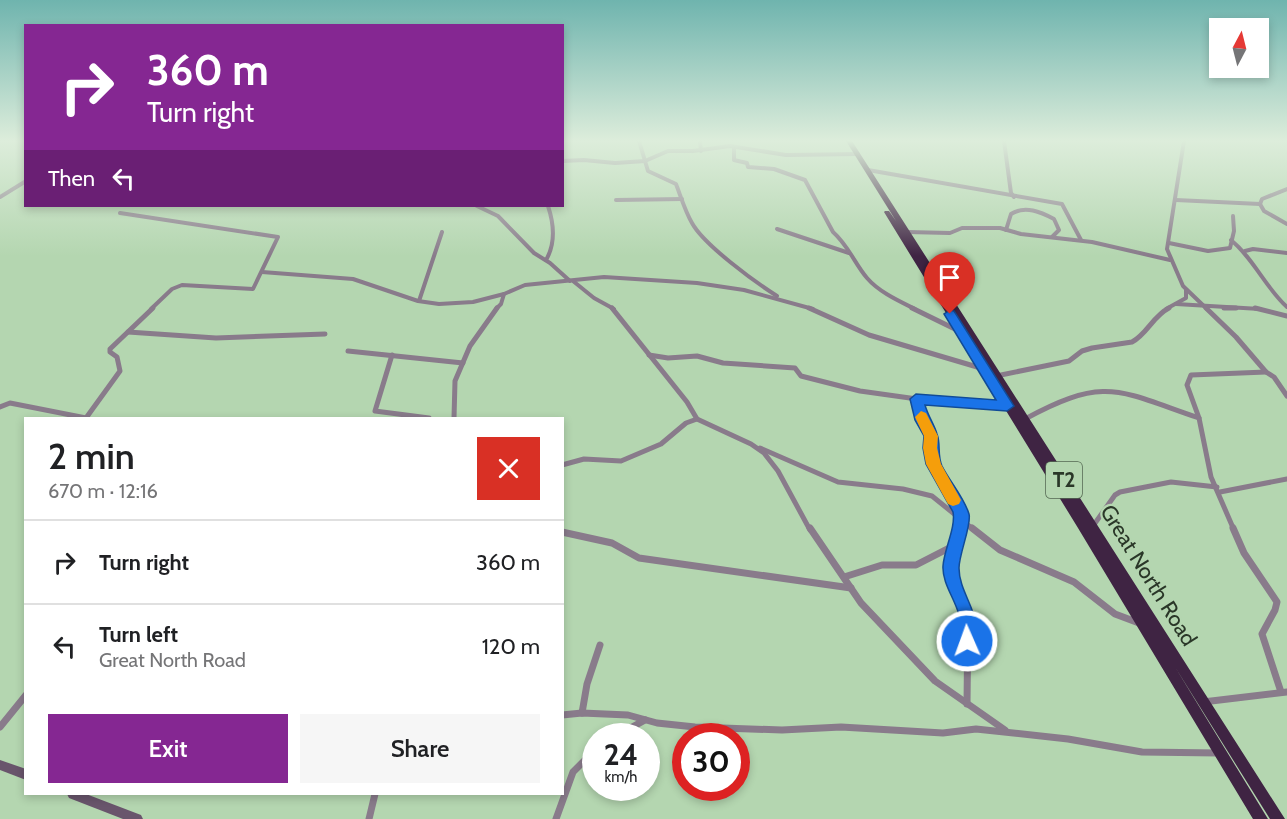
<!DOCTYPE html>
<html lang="en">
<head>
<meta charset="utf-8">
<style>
	body { margin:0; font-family:Cabin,sans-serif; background:#f6f6f6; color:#202124; height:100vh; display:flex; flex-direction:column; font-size:22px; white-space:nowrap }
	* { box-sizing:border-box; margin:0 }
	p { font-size:20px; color:#757577 }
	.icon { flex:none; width:33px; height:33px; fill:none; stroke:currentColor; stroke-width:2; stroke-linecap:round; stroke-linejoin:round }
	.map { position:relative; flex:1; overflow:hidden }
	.sheet { position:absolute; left:24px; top:417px; width:540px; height:378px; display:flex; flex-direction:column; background:#fff; border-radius:0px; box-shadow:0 3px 9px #0003 }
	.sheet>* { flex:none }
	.guide { position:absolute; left:24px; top:24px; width:540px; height:183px; border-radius:0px; box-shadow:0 3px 9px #0003; background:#852792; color:#fff; overflow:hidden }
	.needle { width:39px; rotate:7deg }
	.tools { position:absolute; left:1209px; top:18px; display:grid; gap:12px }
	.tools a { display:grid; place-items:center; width:60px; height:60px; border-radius:0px; background:#fff; box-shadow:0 3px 9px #0003; font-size:30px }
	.speed { position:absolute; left:582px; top:723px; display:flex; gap:12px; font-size:30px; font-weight:700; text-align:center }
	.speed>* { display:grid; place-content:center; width:78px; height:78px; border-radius:50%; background:#fff; box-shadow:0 3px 9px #0003; line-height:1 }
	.speed small { font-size:15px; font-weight:400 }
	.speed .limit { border:9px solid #d22; background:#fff; color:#111 }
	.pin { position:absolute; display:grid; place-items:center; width:51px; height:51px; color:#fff; margin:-62px -26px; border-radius:50% 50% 50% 0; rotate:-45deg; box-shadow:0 0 6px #0007 }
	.pin .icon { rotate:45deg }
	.me { position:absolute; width:66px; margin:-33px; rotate:358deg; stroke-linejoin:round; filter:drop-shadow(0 0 4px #0008) }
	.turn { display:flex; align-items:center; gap:21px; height:126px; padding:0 24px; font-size:27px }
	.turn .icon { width:78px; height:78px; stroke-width:2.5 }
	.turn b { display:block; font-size:42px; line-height:51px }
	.then { display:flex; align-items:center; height:57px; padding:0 24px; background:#0003; gap:12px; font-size:22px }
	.round { display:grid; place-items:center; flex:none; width:63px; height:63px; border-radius:0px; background:#f6f6f6 }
	.overview { display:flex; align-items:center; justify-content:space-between; height:102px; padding:0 24px }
	h1 { font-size:36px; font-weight:600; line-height:45px }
	.primary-button { display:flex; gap:12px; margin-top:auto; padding:12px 24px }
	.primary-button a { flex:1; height:69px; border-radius:0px; background:#852792; color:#fff; font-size:24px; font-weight:600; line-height:69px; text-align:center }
	.primary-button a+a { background:#f6f6f6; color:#202124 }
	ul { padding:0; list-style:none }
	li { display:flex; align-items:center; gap:18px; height:84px; padding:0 24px; border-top:2px solid #e0e0e0 }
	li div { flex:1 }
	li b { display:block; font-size:22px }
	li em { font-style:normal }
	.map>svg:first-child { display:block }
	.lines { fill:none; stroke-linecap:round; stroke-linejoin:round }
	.street-far2 { stroke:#897b8b; stroke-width:4 }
	.street-far1 { stroke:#897b8b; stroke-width:5 }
	.street { stroke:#897b8b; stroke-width:7 }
	.secondary { fill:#69556c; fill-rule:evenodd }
	.highway { fill:#3f2443; fill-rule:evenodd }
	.route { fill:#1a73e8; stroke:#114b97; stroke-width:1.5 }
	.slow { fill:#f59e0b }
	.labels { text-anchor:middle; stroke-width:4.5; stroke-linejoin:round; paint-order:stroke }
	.shield { fill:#b4d6b0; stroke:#536751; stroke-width:1.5 }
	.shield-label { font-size:21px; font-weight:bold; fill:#2a3728 }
	.street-label { font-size:22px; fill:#2a3728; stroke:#b4d6b0 }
</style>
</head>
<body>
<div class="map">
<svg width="1287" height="819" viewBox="0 0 1287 819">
	<rect width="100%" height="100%" fill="#b4d6b0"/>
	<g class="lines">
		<g class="street-far2">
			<path d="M639 141 648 171 676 184C681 197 685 211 692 223 704 245 755 282 777 296"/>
			<path d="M700 141 701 151"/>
			<path d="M1004 141 1011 193 1014 197"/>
			<path d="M1184 141 1167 249 1183 286 1207 309"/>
			<path d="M734 147V160L747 163 748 167 774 169 805 180 833 232C848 245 855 264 867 278 879 292 899 301 915 309"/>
			<path d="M562 161 584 160 615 163 645 161 668 151H693L730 146 786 155 858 154"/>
			<path d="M868 170 1062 204 1081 240"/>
			<path d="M0 197 26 181"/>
			<path d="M616 200 682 199"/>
			<path d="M1176 200 1260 204 1264 211 1287 224"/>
			<path d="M1260 204 1262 199 1287 189"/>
			<path d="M477 206 498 216 534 253 550 263 570 281"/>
			<path d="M120 213 278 237 253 289 182 285 172 289 151 309"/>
			<path d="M777 229 849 253"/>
			<path d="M1006 230 1011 214C1025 205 1041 212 1054 219L1059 230 1052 237"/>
			<path d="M907 232 950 233 962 228H1000L1021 234 1092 242 1170 260"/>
			<path d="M1231 240C1254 259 1265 287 1287 307"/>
			<path d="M1169 243 1208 251 1230 248 1234 231 1233 216"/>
			<path d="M1245 251 1253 249 1287 253"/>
			<path d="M546 260C556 243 554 224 548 206"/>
			<path d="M262 272 353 279 418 301 439 304 473 302 504 294"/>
			<path d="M573 281 594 298 614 309"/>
			<path d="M419 301 442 232"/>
			<path d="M1176 304 1260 309"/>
			<path d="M496 309 501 304 504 294 525 285 604 277 697 283 744 290 813 309"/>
			<path d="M1166 309 1186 298V290"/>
		</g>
		<g class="street-far1">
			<path d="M612 308 687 402 697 419 751 444 764 453 778 471 810 530"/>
			<path d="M809 308 869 335 984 369"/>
			<path d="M912 308 961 332"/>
			<path d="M1206 308 1236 337 1266 372 1274 377 1287 396"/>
			<path d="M1224 308H1236"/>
			<path d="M1255 308 1287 316"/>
			<path d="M128 332 216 338 325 334"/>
			<path d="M348 351 463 363"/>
			<path d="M392 355 375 411 429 418"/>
			<path d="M649 355 668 358 697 356 723 363 795 368 801 376 860 391 917 399 1007 406"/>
			<path d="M996 376 1069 361 1082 351 1092 348 1132 342C1147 334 1153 316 1169 308"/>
			<path d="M917 399 922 421 931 436 930 448 934 464 961 511 962 519 959 530"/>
			<path d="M0 407 10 403 86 418"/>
			<path d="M86 418 120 371 117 357 110 352V349L153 308"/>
			<path d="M454 418 455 381 470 346 497 308"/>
			<path d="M1025 419C1106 375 1119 391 1199 418"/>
			<path d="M760 448 838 482 903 489 932 496 974 530"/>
			<path d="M562 465 584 459 621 461 661 444 686 423 697 419"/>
			<path d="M1220 492 1287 479"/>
			<path d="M1093 526 1115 495 1120 492 1171 482 1217 487"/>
			<path d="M1234 530 1211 477 1199 418 1187 385 1191 375 1266 372"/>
		</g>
		<g class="street">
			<path d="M810 528 861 603 935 681 1005 730"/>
			<path d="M959 528 951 567 952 576 968 616 967 704"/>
			<path d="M972 528 1000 550 1074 582 1115 614 1139 623"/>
			<path d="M1233 528 1244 553 1277 602 1275 610 1262 634 1281 692"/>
			<path d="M562 532 612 543 639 558 851 588"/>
			<path d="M844 577 882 565H916L955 545"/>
			<path d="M1203 702 1287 692"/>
			<path d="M582 713 587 684 600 645"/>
			<path d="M562 715 582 713 628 715 657 723 695 727 782 730 841 727 943 733 976 729 1068 739 1142 752 1218 753"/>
			<path d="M0 727 26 695"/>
			<path d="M616 736 645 720"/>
			<path d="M369 819 375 794"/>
			<path d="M556 819 573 772 596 749"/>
		</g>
		<g class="secondary">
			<path d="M0 760 26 769V780L0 770Z"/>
			<path d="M67 794H86L141 815 143 819H123L69 798Z"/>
		</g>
		<path class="highway" d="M846 141H852L1285 819H1270L1175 667 1268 819H1253L1078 528 884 212 885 211H889L896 221Z"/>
	</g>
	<linearGradient id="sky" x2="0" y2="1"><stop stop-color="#6fb4ae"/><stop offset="0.55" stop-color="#ddeddb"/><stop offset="1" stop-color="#ddeddb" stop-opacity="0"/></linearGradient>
	<rect width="1287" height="256" fill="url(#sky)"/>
	<path class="route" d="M950 310 954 311 1014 406 1007 411 925 405C928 416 934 424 937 434 941 444 937 455 942 466 950 482 964 497 969 514 972 524 959 554 959 568 959 596 986 617 973 647L967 649 961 647C956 636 961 626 959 615 955 599 942 583 943 566 944 550 956 527 953 512L926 464 923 448 924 436 915 420 910 399 916 394 996 400 944 314Z"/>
	<path class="slow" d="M921 411 926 413 938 436 937 448 941 464 961 500 959 504 953 506 948 504 926 464 923 448 924 436 915 417Z"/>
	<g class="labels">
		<rect class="shield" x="1046" y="462" width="36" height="36" rx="4.5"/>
		<g class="shield-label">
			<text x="1064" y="487">T2</text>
		</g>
		<g class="street-label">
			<text transform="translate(1149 575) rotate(58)" y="8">Great North Road</text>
		</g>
	</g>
</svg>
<div class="tools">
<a><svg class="needle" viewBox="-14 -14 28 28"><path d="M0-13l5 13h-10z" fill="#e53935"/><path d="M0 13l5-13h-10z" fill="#757577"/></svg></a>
</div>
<div class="speed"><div>24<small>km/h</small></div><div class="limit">30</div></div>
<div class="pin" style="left:950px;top:314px;background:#d93025"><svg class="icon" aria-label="arrive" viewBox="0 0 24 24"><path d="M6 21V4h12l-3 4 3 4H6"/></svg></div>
<svg class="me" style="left:967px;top:641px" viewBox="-20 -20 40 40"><circle r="17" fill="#1a73e8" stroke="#fff" stroke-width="3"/><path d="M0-11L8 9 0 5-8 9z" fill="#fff"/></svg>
<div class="guide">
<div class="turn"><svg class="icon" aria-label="right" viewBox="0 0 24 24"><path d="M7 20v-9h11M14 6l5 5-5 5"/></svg><div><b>360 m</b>Turn right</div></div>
<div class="then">Then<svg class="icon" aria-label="left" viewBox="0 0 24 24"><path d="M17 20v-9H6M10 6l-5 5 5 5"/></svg></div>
</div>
<section class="sheet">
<div class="overview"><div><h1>2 min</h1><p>670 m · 12:16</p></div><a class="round" style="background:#d93025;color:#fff"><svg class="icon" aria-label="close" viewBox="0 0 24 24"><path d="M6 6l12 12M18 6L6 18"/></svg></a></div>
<ul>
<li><svg class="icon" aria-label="right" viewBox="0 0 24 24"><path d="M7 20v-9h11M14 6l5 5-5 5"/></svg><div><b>Turn right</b></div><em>360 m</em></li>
<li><svg class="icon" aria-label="left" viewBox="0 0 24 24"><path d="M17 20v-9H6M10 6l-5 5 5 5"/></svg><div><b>Turn left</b><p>Great North Road</p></div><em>120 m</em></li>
</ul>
<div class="primary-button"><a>Exit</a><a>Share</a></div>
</section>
</div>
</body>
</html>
